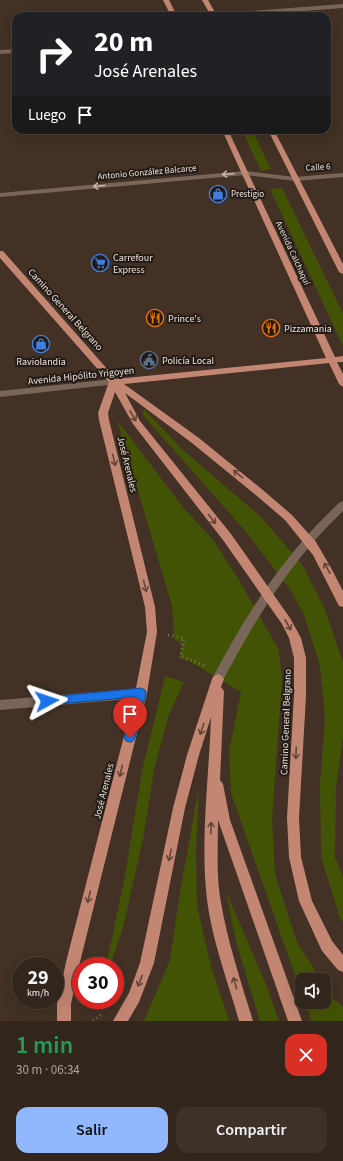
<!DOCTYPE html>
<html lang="es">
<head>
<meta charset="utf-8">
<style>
	body { margin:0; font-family:"Source Sans 3",sans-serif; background:#3d3128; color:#f1f3f6; height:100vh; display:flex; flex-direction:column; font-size:15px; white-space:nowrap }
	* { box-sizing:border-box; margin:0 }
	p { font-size:13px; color:#a8a5a3 }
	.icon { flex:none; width:22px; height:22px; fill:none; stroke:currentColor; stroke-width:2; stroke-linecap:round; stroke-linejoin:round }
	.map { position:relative; height:1021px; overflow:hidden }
	.details { display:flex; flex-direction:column; background:#32251b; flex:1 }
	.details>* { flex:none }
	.hud { position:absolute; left:12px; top:12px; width:319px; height:122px; border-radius:12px; box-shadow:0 4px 16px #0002,0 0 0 1px #4d423a; background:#202124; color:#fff; overflow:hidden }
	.fabs { position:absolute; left:295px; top:973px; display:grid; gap:8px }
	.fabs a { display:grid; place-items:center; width:36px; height:36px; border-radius:8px; background:#32251b; box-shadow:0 4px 16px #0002,0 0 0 1px #4d423a; font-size:20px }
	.speed { position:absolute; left:12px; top:957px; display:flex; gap:8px; font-size:20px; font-weight:700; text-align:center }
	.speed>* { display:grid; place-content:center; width:52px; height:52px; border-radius:50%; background:#32251b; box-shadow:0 4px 16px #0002,0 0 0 1px #4d423a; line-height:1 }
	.speed small { font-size:10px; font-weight:400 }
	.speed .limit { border:6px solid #d22; background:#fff; color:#111 }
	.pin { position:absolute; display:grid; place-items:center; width:34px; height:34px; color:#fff; margin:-41px -17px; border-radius:50% 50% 50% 0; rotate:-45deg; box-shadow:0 0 4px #0007 }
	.pin .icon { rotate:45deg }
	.me { position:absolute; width:44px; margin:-22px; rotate:85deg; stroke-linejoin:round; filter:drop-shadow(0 0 3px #0008) }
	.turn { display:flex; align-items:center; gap:14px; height:84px; padding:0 16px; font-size:18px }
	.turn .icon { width:52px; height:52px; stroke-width:2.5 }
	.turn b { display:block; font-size:28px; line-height:34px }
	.then { display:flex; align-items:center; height:38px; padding:0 16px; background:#0003; gap:8px; font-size:15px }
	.round { display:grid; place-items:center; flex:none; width:42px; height:42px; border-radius:12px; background:#3d3128 }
	.head { display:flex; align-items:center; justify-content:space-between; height:68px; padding:0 16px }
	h1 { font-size:24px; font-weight:600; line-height:30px; color:#1e9e55 }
	.button { display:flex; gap:8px; margin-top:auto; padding:8px 16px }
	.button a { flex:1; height:46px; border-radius:12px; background:#91b8fd; color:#111; font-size:16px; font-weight:600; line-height:46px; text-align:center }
	.button a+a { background:#3d3128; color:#f1f3f6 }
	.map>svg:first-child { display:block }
	.green { fill:#435305 }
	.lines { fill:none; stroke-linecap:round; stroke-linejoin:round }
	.path { stroke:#7f7064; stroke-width:3; stroke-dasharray:1 3.5; stroke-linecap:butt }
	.minor { fill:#796658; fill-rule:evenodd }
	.tertiary { fill:#796658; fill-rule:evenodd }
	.secondary { fill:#796658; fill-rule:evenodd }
	.primary { fill:#c38672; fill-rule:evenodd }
	.oneway { stroke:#c3b5ab }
	.oneway2 { stroke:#63463a }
	.route { fill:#1a73e8; stroke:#114b97 }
	.labels { text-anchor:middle; stroke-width:4; stroke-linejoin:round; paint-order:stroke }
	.far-street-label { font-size:9px; fill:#ebe0d8; stroke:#231b15 }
	.far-poi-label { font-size:9px; fill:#ebe0d8; stroke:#231b15; text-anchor:start }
	.poi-label { font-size:10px; fill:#ebe0d8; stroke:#231b15; text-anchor:start }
	.street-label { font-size:10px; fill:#ebe0d8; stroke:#231b15 }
</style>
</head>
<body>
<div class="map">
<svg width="343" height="1021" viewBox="0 0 343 1021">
	<rect width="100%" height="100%" fill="#423124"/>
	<g class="green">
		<path d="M242 130H252L271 169 261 171Z"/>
		<path d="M282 188 343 313V346L270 189Z"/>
		<path d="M144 409 182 449 262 518 303 566 324 607 343 662V736L336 787 335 858 343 877V922L340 918 321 857 320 784 325 719 320 666 304 615 291 591 247 533 143 415Z"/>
		<path d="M117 420 182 506 214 541 239 580 279 650 282 680 272 819 275 874 297 942 321 980H302V995L231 793 229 751 241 692 191 662 179 658 182 644 174 639 172 606Z"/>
		<path d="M165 676 184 682 169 715 155 765 143 839 123 928 110 966H106L124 881 142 771Z"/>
		<path d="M199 787 196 849 197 906 211 966 229 1021H144L170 960 179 898Z"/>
		<path d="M226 891 267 987 279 1021H260L236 941Z"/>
		<path d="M324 985 331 997 343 1007V1021H311L305 1002H324Z"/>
	</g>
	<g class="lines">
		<g class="path">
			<path d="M168 635 184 638 181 656 205 666"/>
			<path d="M93 1021 101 1015"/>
		</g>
		<g class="minor">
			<path d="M343 4V8L236 16H209L212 14Z"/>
			<path d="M16 49V53L0 54V50Z"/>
			<path d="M245 171 295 177 343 173V177L295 181 245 175 0 197V193Z"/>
			<path d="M141 688 145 690 147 693 145 696 141 698 0 710V700Z"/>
		</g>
		<path class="tertiary" d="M114 379 117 380 118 382 117 384 0 397V391Z"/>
		<path class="secondary" d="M343 501V511C291 560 255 620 222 682L218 684 214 682 212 679C246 614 285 553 339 503Z"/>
		<g class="primary">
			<path d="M163 0H169L177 16H171Z"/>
			<path d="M202 0H208L217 16H211Z"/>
			<path d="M222 130H228L335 357 343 356V362H337L343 374V387L339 384 329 363 124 384 199 438 264 491 292 515 316 542 330 566 343 591V607L339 606 313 555 285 520 257 496 192 443 125 393 140 421 231 534 290 618 301 638 306 658V696L299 818 301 857 312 901 332 941 343 955V972L338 970 322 951 299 901 289 857 287 818 294 696V658L289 638 282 624 223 540 133 424 115 392 108 413 109 420 155 607 157 632 147 693 80 962 71 1004V1021H57V1004L66 962 135 693 147 632 145 607 99 420 98 413 109 382 0 258V251H3L116 379 326 358Z"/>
			<path d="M268 130H274L343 264V274L339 272Z"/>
			<path d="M218 674 222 676 224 679 221 687 224 691 220 780 223 784 230 820 302 1021H288L218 820C218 848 216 876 221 903 228 943 241 982 253 1021H239C228 982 212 940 207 900 200 839 209 778 211 717L199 755 185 808 154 963 139 1002 128 1021H113L129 993 140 963 173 808 187 755 212 679 214 676Z"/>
		</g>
	</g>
	<defs><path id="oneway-shaft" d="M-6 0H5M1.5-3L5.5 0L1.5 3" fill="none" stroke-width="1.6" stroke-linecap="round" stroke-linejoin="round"/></defs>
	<g class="oneway">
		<use href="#oneway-shaft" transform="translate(228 174) rotate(175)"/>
		<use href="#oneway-shaft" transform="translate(99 186) rotate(175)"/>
	</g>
	<g class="oneway2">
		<use href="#oneway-shaft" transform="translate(133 416) rotate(61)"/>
		<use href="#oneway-shaft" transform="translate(114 460) rotate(76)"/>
		<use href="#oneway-shaft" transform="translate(238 474) rotate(-140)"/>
		<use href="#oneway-shaft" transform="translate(212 519) rotate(52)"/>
		<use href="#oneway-shaft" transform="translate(327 568) rotate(-119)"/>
		<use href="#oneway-shaft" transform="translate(145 586) rotate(76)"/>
		<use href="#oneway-shaft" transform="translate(288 625) rotate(61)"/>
		<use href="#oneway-shaft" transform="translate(202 729) rotate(108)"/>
		<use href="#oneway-shaft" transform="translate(296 753) rotate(93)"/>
		<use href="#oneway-shaft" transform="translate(121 771) rotate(104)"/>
		<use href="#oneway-shaft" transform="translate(211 828) rotate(-89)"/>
		<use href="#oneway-shaft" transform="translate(170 855) rotate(102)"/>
		<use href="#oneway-shaft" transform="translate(89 897) rotate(104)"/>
		<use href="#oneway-shaft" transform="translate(140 981) rotate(111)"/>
		<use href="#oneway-shaft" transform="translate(235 983) rotate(-106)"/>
	</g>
	<path class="route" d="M141 688 145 690 146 693 135 738 133 741 130 742 126 741 124 738 134 697 47 705 43 704 42 701 43 698 47 697Z"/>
	<defs>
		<symbol id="shop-ring" viewBox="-11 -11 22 22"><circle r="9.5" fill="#231b15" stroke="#3f7fe0" stroke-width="1.5"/><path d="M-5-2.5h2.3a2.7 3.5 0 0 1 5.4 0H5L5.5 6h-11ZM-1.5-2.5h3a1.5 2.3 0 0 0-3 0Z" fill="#3f7fe0"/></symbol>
		<symbol id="supermarket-ring" viewBox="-11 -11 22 22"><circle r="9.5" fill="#231b15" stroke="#3f7fe0" stroke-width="1.5"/><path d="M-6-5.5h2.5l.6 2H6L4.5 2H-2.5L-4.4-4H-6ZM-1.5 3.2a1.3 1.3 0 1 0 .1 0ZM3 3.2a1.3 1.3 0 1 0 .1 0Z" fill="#3f7fe0"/></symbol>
		<symbol id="restaurant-ring" viewBox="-11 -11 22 22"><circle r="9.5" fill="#231b15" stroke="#e8710a" stroke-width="1.5"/><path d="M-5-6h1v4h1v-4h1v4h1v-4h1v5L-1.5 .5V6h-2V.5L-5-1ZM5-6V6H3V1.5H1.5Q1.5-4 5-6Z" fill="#e8710a"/></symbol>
		<symbol id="civic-ring" viewBox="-11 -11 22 22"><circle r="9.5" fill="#231b15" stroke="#5c6f8a" stroke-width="1.5"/><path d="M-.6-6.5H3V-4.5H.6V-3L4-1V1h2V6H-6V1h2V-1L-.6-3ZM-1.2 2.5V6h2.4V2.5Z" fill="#5c6f8a"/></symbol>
	</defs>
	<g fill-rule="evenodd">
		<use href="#shop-ring" x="208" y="184" width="20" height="20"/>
		<use href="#supermarket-ring" x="90" y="253" width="20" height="20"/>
		<use href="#restaurant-ring" x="145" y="308" width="20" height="20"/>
		<use href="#restaurant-ring" x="261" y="318" width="20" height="20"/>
		<use href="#shop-ring" x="31" y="334" width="20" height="20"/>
		<use href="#civic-ring" x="139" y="350" width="20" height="20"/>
	</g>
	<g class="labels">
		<g class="far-street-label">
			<text transform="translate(318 167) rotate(-4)" y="3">Calle 6</text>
			<text transform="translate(147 172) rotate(-5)" y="3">Antonio González Balcarce</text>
			<text transform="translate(293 253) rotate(65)" y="3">Avenida Calchaquí</text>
		</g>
		<g class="far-poi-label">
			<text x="231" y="197">Prestigio</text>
		</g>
		<g class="poi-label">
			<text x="113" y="261">Carrefour<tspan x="113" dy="12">Express</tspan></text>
			<text x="168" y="322">Prince's</text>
			<text x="284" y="332">Pizzamania</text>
			<text x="162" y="364">Policía Local</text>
			<text x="41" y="365" text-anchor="middle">Raviolandia</text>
		</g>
		<g class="street-label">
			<text transform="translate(66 309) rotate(48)" y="4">Camino General Belgrano</text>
			<text transform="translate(81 375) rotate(-6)" y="4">Avenida Hipólito Yrigoyen</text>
			<text transform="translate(128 464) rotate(76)" y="4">José Arenales</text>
			<text transform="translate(285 722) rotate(-88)" y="4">Camino General Belgrano</text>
			<text transform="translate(103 791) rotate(-76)" y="4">José Arenales</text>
		</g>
	</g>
</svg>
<div class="fabs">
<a><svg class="icon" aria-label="sound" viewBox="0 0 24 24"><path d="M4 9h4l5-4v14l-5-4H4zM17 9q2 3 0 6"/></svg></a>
</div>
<div class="speed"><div>29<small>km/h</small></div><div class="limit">30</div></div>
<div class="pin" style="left:130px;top:738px;background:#d93025"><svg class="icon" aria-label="arrive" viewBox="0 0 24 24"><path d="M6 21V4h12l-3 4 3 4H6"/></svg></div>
<svg class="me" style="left:47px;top:701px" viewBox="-20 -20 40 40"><path d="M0-17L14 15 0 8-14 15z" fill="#1a73e8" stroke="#fff" stroke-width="4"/></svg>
<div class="hud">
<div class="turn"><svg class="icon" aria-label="right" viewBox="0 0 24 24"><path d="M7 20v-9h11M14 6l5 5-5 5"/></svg><div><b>20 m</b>José Arenales</div></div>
<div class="then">Luego<svg class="icon" aria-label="arrive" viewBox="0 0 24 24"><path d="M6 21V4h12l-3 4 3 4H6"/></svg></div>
</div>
</div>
<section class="details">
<div class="head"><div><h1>1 min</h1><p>30 m · 06:34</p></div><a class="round" style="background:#d93025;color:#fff"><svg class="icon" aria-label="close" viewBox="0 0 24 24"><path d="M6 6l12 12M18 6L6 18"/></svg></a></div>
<div class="button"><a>Salir</a><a>Compartir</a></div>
</section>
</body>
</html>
